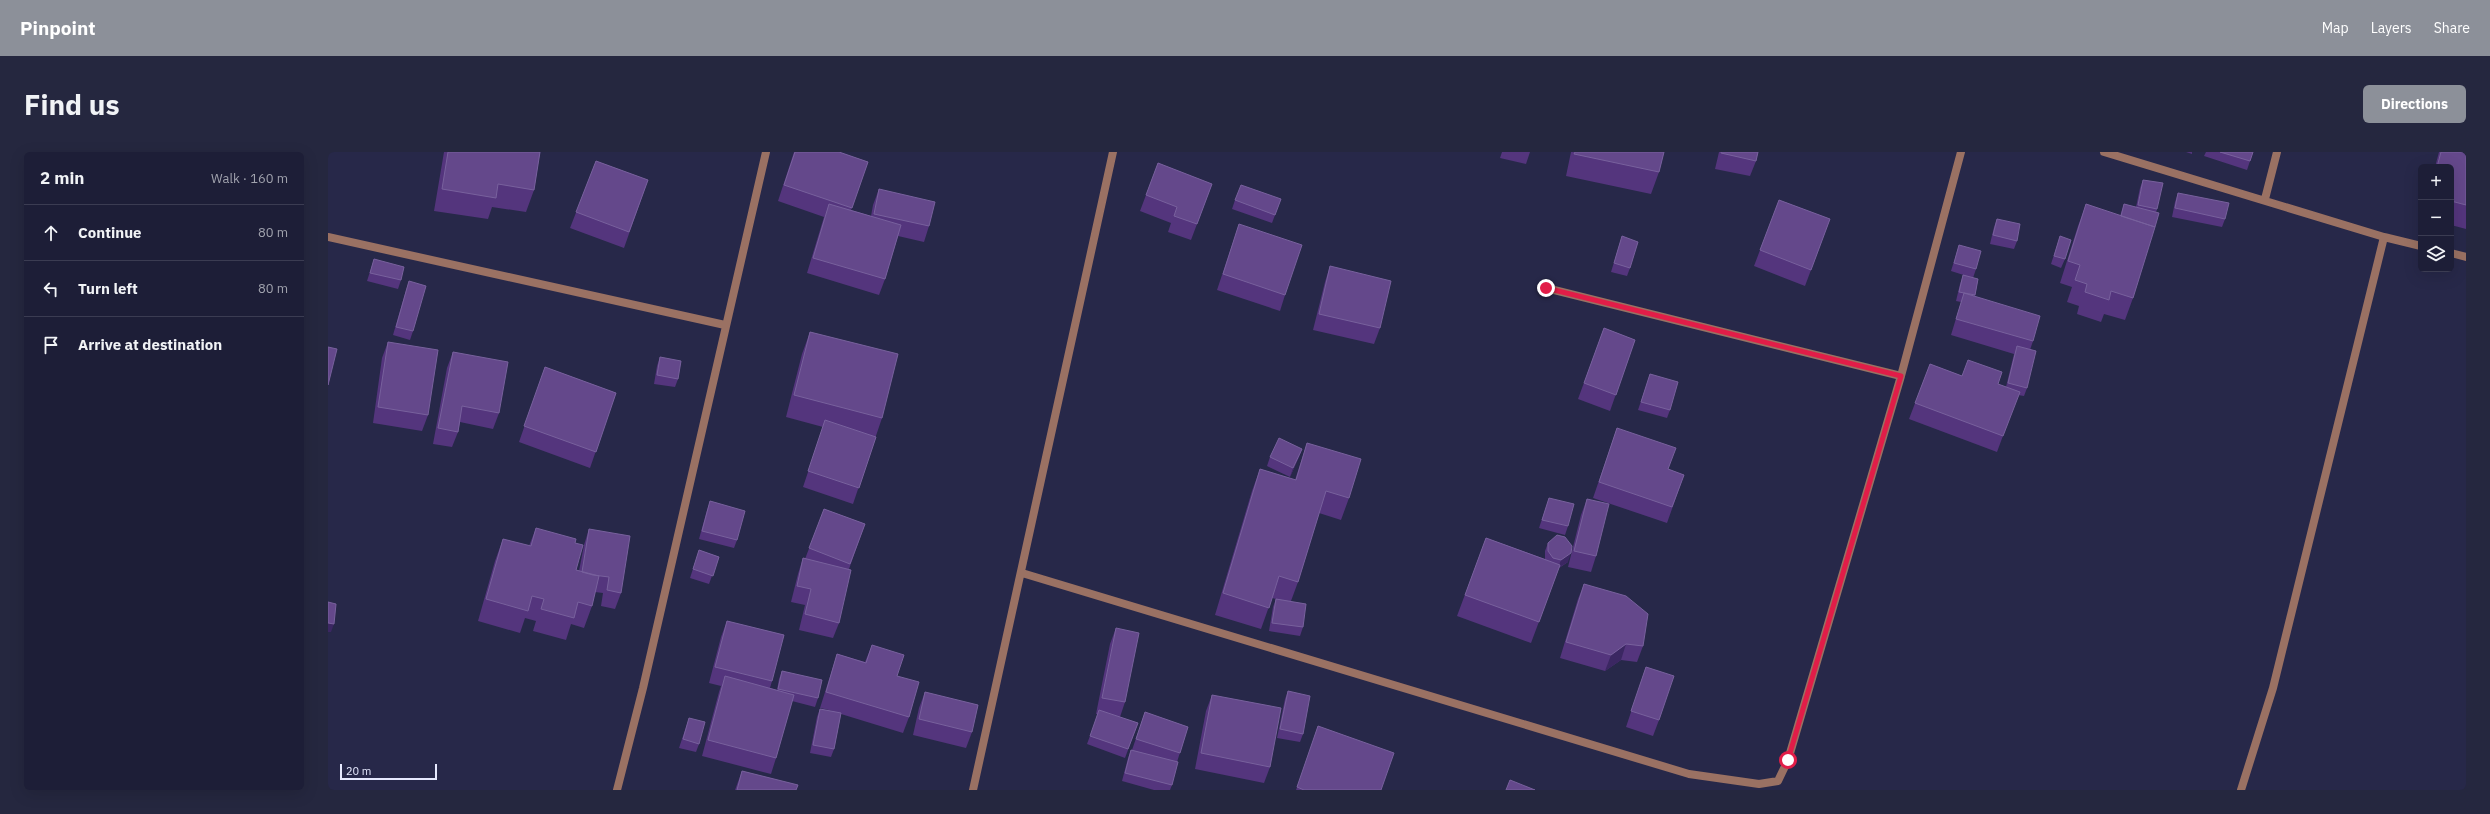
<!DOCTYPE html>
<html lang="en">
<head>
<meta charset="utf-8">
<style>
  :root { --surface:#1d1e37; --page:#25273f; --text:#f1f3f6; --muted:#a0a2ad; --line:#3b3c52; --accent:#8c9099 }
  body { margin:0; font-family:"IBM Plex Sans",sans-serif; background:var(--page); color:var(--text) }
  .controls { position:absolute; right:12px; top:12px; display:grid; overflow:hidden; border-radius:6px; box-shadow:0 4px 16px #0002 }
  .controls button { width:36px; height:36px; display:grid; place-items:center; padding:0; border:0; border-bottom:1px solid var(--line); background:var(--surface); color:var(--text); font:20px sans-serif }
  .scale { position:absolute; left:12px; bottom:10px; width:97px; box-sizing:border-box; padding-left:4px; border:2px solid #e6e9fe; border-top:0; font-size:11px; line-height:14px; white-space:nowrap; color:#e6e9fe; -webkit-text-stroke:3px #272849; paint-order:stroke }
  .stop { position:absolute; width:12px; height:12px; margin:-9px; border:3px solid #e11d48; border-radius:50%; background:#fff }
  .stop.end { background:#e11d48; border-color:#fff; box-shadow:0 1px 4px #0008 }
  .list { margin:0; padding:0; list-style:none }
  h2 { display:flex; justify-content:space-between; align-items:center; height:52px; margin:0; padding:0 16px; font-size:17px }
  h2 small { font-size:13px; font-weight:400; color:var(--muted) }
  .list li { display:grid; grid-template-columns:26px 1fr auto; gap:12px; align-items:center; box-sizing:border-box; height:56px; padding:0 16px; border-top:1px solid var(--line) }
  .list b { display:block; font-size:15px; white-space:nowrap }
  .list em { font-size:13px; font-style:normal; color:var(--muted) }
  .icon { flex:none; width:22px; height:22px; fill:none; stroke:currentColor; stroke-width:2; stroke-linecap:round; stroke-linejoin:round }
  .map { position:relative; flex:none; width:2138px; height:638px; overflow:hidden; border-radius:6px }
  header { display:flex; align-items:center; gap:24px; box-sizing:border-box; height:56px; padding:0 20px; background:var(--accent); color:#fff }
  header strong { font-size:19px }
  nav { display:flex; gap:22px; margin-inline-start:auto; font-size:14px }
  .intro { display:flex; align-items:center; justify-content:space-between; box-sizing:border-box; height:96px; padding:0 24px }
  h1 { margin:0; font-size:28px }
  .button { padding:10px 18px; border-radius:6px; background:var(--accent); color:#fff; font-size:14px; font-weight:700 }
  main { display:flex; gap:24px; padding:0 24px }
  aside { flex:1; background:var(--surface); border-radius:6px; box-shadow:0 4px 16px #0002 }
  .map>svg:first-child { display:block }
  .lines { fill:none; stroke-linecap:round; stroke-linejoin:round }
  .minor { stroke:#9a7163; stroke-width:8 }
  .wall { fill:#54357d }
  .shaded-wall { fill:#3b2762 }
  .building { fill:#64488b; stroke:#78619d }
  .route { stroke:#e11d48; stroke-width:5 }
</style>
</head>
<body>
<header>
<strong>Pinpoint</strong>
<nav><a>Map</a><a>Layers</a><a>Share</a></nav>
</header>
<div class="intro"><h1>Find us</h1><a class="button">Directions</a></div>
<main>
<aside>
<h2>2 min<small>Walk · 160 m</small></h2>
<ul class="list">
<li><svg class="icon" aria-label="ahead" viewBox="0 0 24 24"><path d="M12 20V5M6 11l6-6 6 6"/></svg><div><b>Continue</b></div><em>80 m</em></li>
<li><svg class="icon" aria-label="left" viewBox="0 0 24 24"><path d="M17 20v-9H6M10 6l-5 5 5 5"/></svg><div><b>Turn left</b></div><em>80 m</em></li>
<li><svg class="icon" aria-label="arrive" viewBox="0 0 24 24"><path d="M6 21V4h12l-3 4 3 4H6"/></svg><div><b>Arrive at destination</b></div></li>
</ul>
</aside>
<div class="map">
<svg width="2138" height="638" viewBox="0 0 2138 638">
  <rect width="100%" height="100%" fill="#272849"/>
  <g class="lines">
    <path class="minor" d="M1776,0L2056,85L2093,94
      M1937,47L1949,0
      M0,85L397,173
      M2123,101L2138,105
      M1218,136L1573,224
      M694,421L1361,622L1431,632L1450,629L1460,608L1573,224L1633,0
      M289,638L315,536L438,0
      M645,638L785,0
      M1913,638L1945,536L2056,85"/>
  </g>
  <path class="wall" d="M116,0H212L206,38L198,60L164,55L160,67L106,59Z
    M466,0H511L540,10L523,58L543,64L545,53L551,37L601,74L596,90L570,84L557,127L551,143L479,121L496,65L450,49Z
    M1174,0H1202L1198,12L1172,6Z
    M1243,0H1336L1331,20L1323,42L1238,24Z
    M1391,0H1430L1428,9L1422,24L1387,17Z
    M1858,0H1864V2Z
    M1878,0H1925L1919,18L1876,4Z
    M2111,0H2138V77L2123,73V15H2107Z
    M268,9L320,28L296,96L242,76Z
    M830,11L884,32L863,88L840,80L843,71L812,59Z
    M1815,28L1829,57L1805,146L1797,168L1776,162L1773,170L1749,162L1751,154L1739,150L1744,135L1732,131L1750,74L1758,52L1792,64L1796,52L1808,55L1812,36Z
    M1850,41L1897,67L1894,75L1844,65L1847,50Z
    M953,47L944,71L904,57L907,48Z
    M1451,48L1502,67L1477,134L1426,114Z
    M1669,67L1689,89L1686,97L1662,92L1666,75Z
    M911,72L957,143L952,159L889,138Z
    M1294,84L1302,116L1299,124L1283,120Z
    M1732,84L1737,107L1733,116L1723,112Z
    M1631,93L1648,117L1645,126L1623,119Z
    M46,107L73,128L70,137L39,129Z
    M1002,114L1052,176L1046,192L985,178L997,130Z
    M1635,123L1650,127L1647,145L1705,189L1702,198L1699,236L1696,244L1690,243L1669,300L1581,267L1602,212L1634,224L1670,232L1678,235L1686,202L1623,183L1633,150L1628,149L1632,132Z
    M81,129L85,179L82,188L65,183L78,138Z
    M1276,176L1307,188L1282,259L1250,247Z
    M482,180L554,266L525,352L475,335L495,275L458,265L474,202Z
    M60,190L100,263L94,279L45,271L54,206Z
    M125,200L171,261L165,277L132,270L130,280L124,295L105,292L119,216Z
    M332,205L350,227L347,235L326,232L329,214Z
    M217,215L288,241L262,316L191,290Z
    M1322,222L1342,258L1339,266L1310,258Z
    M1289,276L1340,317L1356,323L1339,371L1265,346Z
    M979,291L1021,346L1013,368L991,361L970,430L963,449L975,475L972,484L941,479L945,455L948,447L944,446L933,477L887,463L924,339L932,317L967,328Z
    M974,297L971,305L962,325L939,314L942,305Z
    M1221,346L1240,374L1237,383L1211,376Z
    M1259,347L1268,404L1263,420L1240,415L1253,363Z
    M382,349L409,388L406,396L371,387L379,358Z
    M496,357L537,372L521,417L511,471L505,486L471,478L477,453L463,450L470,422L475,406L477,407Z
    M208,376L247,391L248,418L251,419L256,393L261,377L293,441L287,457L273,454L275,441L267,440L264,454L256,476L243,472L238,488L205,479L208,469L197,466L192,481L150,469L167,409L175,387L201,394Z
    M1158,386L1217,407V399L1220,391L1240,410L1231,416L1203,491L1129,464Z
    M371,398L391,405L381,432L362,426Z
    M1256,432L1315,494L1309,510L1293,508L1277,519L1232,506L1250,447Z
    M399,469L444,529L442,536L449,538L451,527L454,519L490,546L487,555L464,549L448,606L443,622L374,604L391,540L393,534L381,531L393,485Z
    M788,476L797,550L792,565L810,571L797,606L759,592L770,562H768L782,492Z
    M544,493L569,524L581,565L575,581L513,562L506,597L503,605L482,601L489,565L492,557L505,559L492,556L504,518L509,502L537,510Z
    M1318,515L1331,568L1325,584L1298,575Z
    M960,539L975,582L972,590L949,586L957,547Z
    M597,540L644,580L638,596L585,583L591,556Z
    M884,543L942,615L936,631L867,617L878,559Z
    M817,560L860,575L849,610L844,633L842,638H826L794,629L800,606L803,598H804Z
    M361,566L371,592L368,600L351,596Z
    M990,574L1053,638H968Z
    M414,619L468,638H407Z"/>
  <path class="shaded-wall" d="M974,297L971,305L962,325L965,316Z
    M1243,401L1240,410L1230,416L1233,408Z
    M0,471L6,472L3,480H0Z
    M1298,492L1293,508L1277,519L1283,503Z"/>
  <path class="building" d="M120,0H212L206,38L170,32L168,46L114,37Z
    M467,0H511L540,10L524,56L456,33Z
    M1247,0H1336L1331,20L1246,2Z
    M1393,0H1430L1428,9L1393,1Z
    M1892,0H1925L1922,9Z
    M2113,0H2138V53L2123,49V15H2109Z
    M268,9L320,28L301,80L248,60Z
    M830,11L884,32L869,72L846,64L849,55L818,43Z
    M1815,28L1835,31L1829,57L1810,53Z
    M913,33L953,47L947,63L907,48Z
    M551,37L607,50L601,74L546,62Z
    M1850,41L1901,51L1897,67L1847,56Z
    M1451,48L1502,67L1483,118L1432,98Z
    M501,52L573,73L557,127L485,106Z
    M1758,52L1827,75L1805,146L1783,139L1781,148L1757,140L1759,132L1747,128L1752,113L1740,109Z
    M1796,52L1831,61L1827,75L1793,64Z
    M1669,67L1692,72L1689,89L1665,83Z
    M911,72L974,93L957,143L895,122Z
    M1294,84L1310,90L1302,116L1286,111Z
    M1732,84L1743,88L1737,107L1726,104Z
    M1631,93L1653,99L1648,117L1626,111Z
    M46,107L76,115L73,128L42,121Z
    M1002,114L1063,129L1052,176L991,162Z
    M1635,123L1650,127L1647,143L1631,140Z
    M81,129L98,134L85,179L68,175Z
    M1636,141L1712,164L1705,189L1628,167Z
    M1276,176L1307,188L1288,243L1256,231Z
    M482,180L570,202L554,266L466,243Z
    M60,190L110,198L100,263L50,255Z
    M1689,194L1708,199L1699,236L1680,231Z
    M0,195L9,197L0,233Z
    M125,200L180,210L171,261L134,254L130,280L110,276Z
    M332,205L353,209L350,227L329,223Z
    M1640,208L1674,220L1670,232L1692,240L1675,284L1587,251L1602,212L1634,224Z
    M217,215L288,241L268,300L196,274Z
    M1322,222L1350,230L1342,258L1313,250Z
    M497,268L548,285L531,336L480,319Z
    M1289,276L1348,296L1340,317L1356,323L1344,355L1271,330Z
    M951,286L974,297L965,316L942,305Z
    M979,291L1033,307L1021,346L998,339L970,430L951,424L941,456L895,441L932,317L968,328Z
    M1221,346L1246,352L1240,374L1214,368Z
    M1259,347L1281,352L1268,404L1246,399Z
    M382,349L417,359L409,388L374,379Z
    M496,357L537,372L522,412L481,396Z
    M208,376L248,387L247,391L255,393L248,418L271,424L264,454L250,450L246,466L213,457L216,447L204,444L200,459L158,447L175,387L203,394Z
    M261,377L302,384L293,441L279,438L281,425L265,423L254,420Z
    M1229,383L1237,385L1244,394L1243,401L1233,408L1225,406L1220,399V391Z
    M1158,386L1232,413L1211,470L1137,443Z
    M371,398L391,405L385,424L365,417Z
    M475,406L523,418L511,471L477,462L483,437L469,434Z
    M1256,432L1298,444L1320,462L1315,494L1298,492L1283,503L1238,490Z
    M948,447L978,452L975,475L944,471Z
    M0,450L8,452L6,472L0,471Z
    M399,469L456,483L444,529L387,515Z
    M788,476L811,481L797,550L774,546Z
    M544,493L576,503L569,524L591,530L581,565L498,540L509,502L538,511Z
    M1318,515L1346,524L1331,568L1303,559Z
    M454,519L494,528L490,546L450,537Z
    M397,524L466,543L448,606L380,588Z
    M960,539L982,544L975,582L952,577Z
    M597,540L650,553L644,580L591,567Z
    M884,543L953,556L942,615L873,601Z
    M492,557L513,561L506,597L485,593Z
    M771,558L810,571L800,597L762,584Z
    M817,560L860,575L852,601L808,587Z
    M361,566L377,570L371,592L355,587Z
    M990,574L1066,601L1053,638H976L969,635Z
    M803,598L850,610L844,633L797,621Z
    M414,619L470,633L468,638H409Z
    M1182,628L1207,638H1178Z"/>
  <g class="lines">
    <path class="route" d="M1218,136L1573,224L1460,608"/>
  </g>
</svg>
<div class="controls">
<button>+</button>
<button>−</button>
<button><svg class="icon" aria-label="layers" viewBox="0 0 24 24"><path d="M12 4l9 5-9 5-9-5zM3 14l9 5 9-5"/></svg></button>
</div>
<div class="scale">20 m</div>
<div class="stop" style="left:1460px;top:608px"></div>
<div class="stop end" style="left:1218px;top:136px"></div>
</div>
</main>
</body>
</html>
